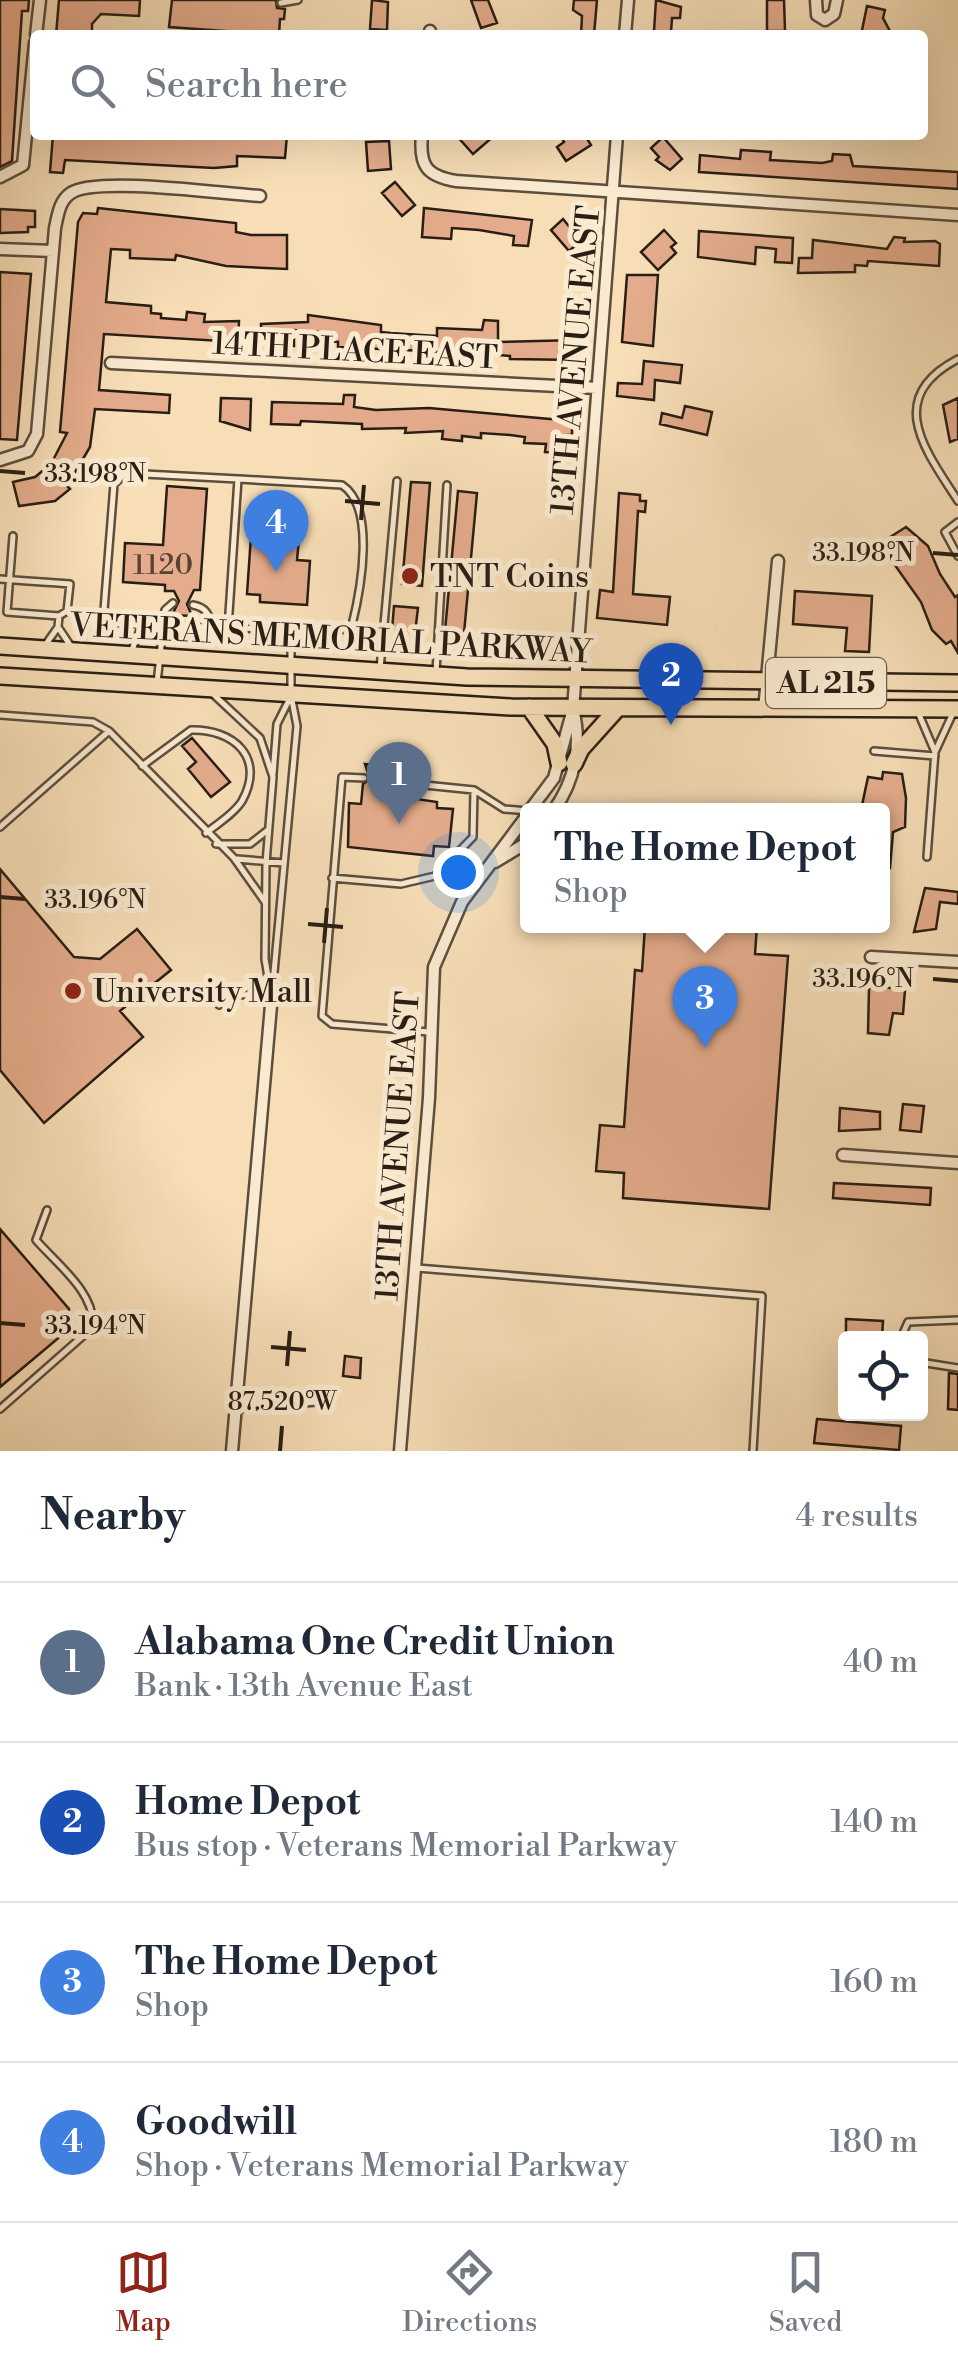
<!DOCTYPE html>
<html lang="en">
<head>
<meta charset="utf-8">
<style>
  :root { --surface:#fff; --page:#f2f2f3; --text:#1f2937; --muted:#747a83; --line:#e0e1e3; --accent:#8f2418 }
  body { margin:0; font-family:"Libre Bodoni",serif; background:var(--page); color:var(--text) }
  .controls { position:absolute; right:30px; bottom:30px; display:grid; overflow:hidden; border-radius:10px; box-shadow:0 10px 40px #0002 }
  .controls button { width:90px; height:90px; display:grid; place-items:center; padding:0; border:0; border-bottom:2px solid var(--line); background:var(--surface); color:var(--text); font:50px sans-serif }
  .you { position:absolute; left:458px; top:872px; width:35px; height:35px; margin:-25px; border:8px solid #fff; border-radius:50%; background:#1a73e8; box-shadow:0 0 0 15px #1a73e833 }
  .badge { display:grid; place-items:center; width:65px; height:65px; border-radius:50%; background:var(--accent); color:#fff; font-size:32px; font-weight:700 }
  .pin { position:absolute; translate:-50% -82px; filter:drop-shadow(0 2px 5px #0008) }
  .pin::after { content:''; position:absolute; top:52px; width:35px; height:30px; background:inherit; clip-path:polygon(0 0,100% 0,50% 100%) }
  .popup { position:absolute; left:520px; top:803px; width:370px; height:130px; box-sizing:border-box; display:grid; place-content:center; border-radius:10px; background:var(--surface); filter:drop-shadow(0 2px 8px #0005); font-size:32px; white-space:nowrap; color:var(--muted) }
  .popup b { font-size:38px; color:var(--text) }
  .popup::after { content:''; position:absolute; left:50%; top:100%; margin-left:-20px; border:20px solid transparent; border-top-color:var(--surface) }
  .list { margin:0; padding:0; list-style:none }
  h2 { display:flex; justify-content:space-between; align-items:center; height:130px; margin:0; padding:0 40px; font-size:42px }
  h2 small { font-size:32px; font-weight:400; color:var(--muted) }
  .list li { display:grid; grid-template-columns:65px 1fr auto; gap:30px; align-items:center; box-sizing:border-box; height:160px; padding:0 40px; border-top:2px solid var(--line) }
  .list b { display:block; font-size:38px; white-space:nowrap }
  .list p { margin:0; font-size:32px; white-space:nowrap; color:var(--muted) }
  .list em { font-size:32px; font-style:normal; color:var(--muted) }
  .icon { flex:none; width:55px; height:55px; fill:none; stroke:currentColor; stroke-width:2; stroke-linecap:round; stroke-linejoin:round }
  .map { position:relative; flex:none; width:958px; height:1451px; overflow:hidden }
  .search { position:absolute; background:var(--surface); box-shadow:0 10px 40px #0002; left:30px; right:30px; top:30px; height:110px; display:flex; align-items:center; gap:25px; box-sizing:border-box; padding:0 35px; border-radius:10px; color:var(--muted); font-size:38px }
  .sheet { height:770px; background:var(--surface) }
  nav { display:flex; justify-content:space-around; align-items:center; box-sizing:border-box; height:140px; border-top:2px solid var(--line); background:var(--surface); font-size:28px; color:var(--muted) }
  nav a { display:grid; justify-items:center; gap:5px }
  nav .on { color:var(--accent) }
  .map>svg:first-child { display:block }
  .building { fill:#e4ac8c; stroke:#291e14; stroke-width:2.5 }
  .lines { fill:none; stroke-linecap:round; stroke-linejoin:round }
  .service-casing { stroke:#5c4e3d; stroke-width:10 }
  .minor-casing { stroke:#5c4e3d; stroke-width:15 }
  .primary-casing { stroke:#291e14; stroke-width:20 }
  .service { stroke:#faead0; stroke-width:5 }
  .minor { stroke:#faead0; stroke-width:10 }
  .primary { stroke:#f7deb7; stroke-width:15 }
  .ticks { fill:none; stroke:#291e14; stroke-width:4 }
  .poi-dot { fill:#8f2418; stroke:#faead0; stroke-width:4 }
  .labels { text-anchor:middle; stroke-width:10; stroke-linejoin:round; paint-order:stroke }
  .number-label { font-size:28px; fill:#584232 }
  .shield { fill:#faead0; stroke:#685b4c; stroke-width:2.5 }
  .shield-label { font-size:30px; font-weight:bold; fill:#291e14 }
  .street-label { font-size:32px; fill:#291e14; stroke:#faead0 }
  .poi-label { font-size:32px; fill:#291e14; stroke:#faead0; text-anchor:start }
  .ticks-label { font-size:25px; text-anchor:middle; fill:#291e14; stroke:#faead0; stroke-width:10; stroke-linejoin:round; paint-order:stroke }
</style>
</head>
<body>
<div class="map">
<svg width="958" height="1451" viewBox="0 0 958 1451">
  <rect width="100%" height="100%" fill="#f7deb7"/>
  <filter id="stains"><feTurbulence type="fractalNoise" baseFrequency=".002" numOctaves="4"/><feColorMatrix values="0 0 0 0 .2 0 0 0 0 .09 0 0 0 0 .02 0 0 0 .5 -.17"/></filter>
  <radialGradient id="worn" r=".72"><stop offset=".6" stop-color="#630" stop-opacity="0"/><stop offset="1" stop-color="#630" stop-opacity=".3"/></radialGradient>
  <path class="building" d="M0,0H29L28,11H22L12,161L0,167Z
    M59,0H140L139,16L101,14L92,24V35H56Z
    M172,0H276L277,8L285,9L284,19H280L279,35L169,27Z
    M372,0L388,2L387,30L370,29Z
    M471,0H488L497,23L481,28Z
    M574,0H597L594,35H581L582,16L573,10Z
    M656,0L681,7L680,18H672L671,32L654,31Z
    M767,0H784L785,31H767Z
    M867,6L885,10L883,18L892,35H861Z
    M53,135H287L285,158L237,156V166L214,168L65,160L63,173L50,172Z
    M456,135H495L473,154Z
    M560,135H585L591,145L566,161L557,147L564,142Z
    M663,137L682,159L670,170L656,160L659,157L651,148Z
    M389,141L391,169L368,171L366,142Z
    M741,150L771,152L770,160L822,163L832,161L833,154L850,155L853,166L958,172V189L699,172L700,155L740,159Z
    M395,182L415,205L402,216L382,193Z
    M98,208L236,223V232L251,235H287V269L226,266L176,255L175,260L130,258V250L111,249L106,302L151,306V313L161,314V318L186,320L187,312L205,314L204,322L239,321L238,342L104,334L99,390L170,395L169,413L95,409L90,447L67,486L70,489L55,501L19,506L13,482L35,477L51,464L67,433L60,432L78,222L83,213L97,214Z
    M424,208L532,220L528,246L513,245L514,236L479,230L452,228L451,239L422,237Z
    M0,209L35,211V227H28V232L0,233Z
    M563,219L581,241L569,251L551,230Z
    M664,230L676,243L671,247L676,253L658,270L641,252Z
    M699,231L793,238L792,263L775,262L776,249L756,247L755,264L698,257Z
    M894,237L905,238L904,242L935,241L940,244L939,266L868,261L867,266L855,265V272L798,273L799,258H812L813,240L887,249Z
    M0,272L31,274L17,440L0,439Z
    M627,275H658L653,346L622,342Z
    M308,315L381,325V332L391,333L437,336V328L482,330L484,320L498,321V342L577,340L576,360L510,359V356L466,352L465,358L446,357L447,352L338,347V342L318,340L319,332L294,330V346L261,340V324L308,322Z
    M644,361L682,365L680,383L655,380L654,400L617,396L618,383L642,384Z
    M344,395H355L354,407L376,410L429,408L572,421V435H563V453L545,452L546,444L524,443L525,437L510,435L481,433V438L462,436V441L442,439L443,431L405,433L406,428L362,429V424L301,421L300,425L271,424L272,402L343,404Z
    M221,398L251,399L250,430L220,421Z
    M958,398V439L950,442L943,405Z
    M685,406L712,412L707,435L660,424L662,413L682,418Z
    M411,482L430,483L422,586L402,584Z
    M167,486L207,489L200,590H194L187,604L192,616L172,615L179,601L174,591H165V585L123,582L125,543L163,545Z
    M458,491L477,493L464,633L445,631Z
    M619,493L640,495V501H646L645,512L638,511L633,594L670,597L667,625L597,618L600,590L613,592Z
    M906,527L928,546L940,574L955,597L958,595V653L951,641L946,644L932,630L921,602L892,561L887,539Z
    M251,536L299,539L297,560L310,561L307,605L260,602V595L247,594Z
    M795,591L872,596L869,652L845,651L847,628L793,624Z
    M394,606L418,608L415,633L392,630Z
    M192,738L230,782L211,797L188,769L196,762L182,746Z
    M365,764L406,768L399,783L403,797L437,802V808L453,809L449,847L434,846L433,856L348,847L349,803L361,804L363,784L370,779Z
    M883,772L902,774L906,798L905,827L893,832L890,868H882V810H861L868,777L882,779Z
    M0,869L74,957L100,959L137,929L171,970L120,1011L143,1037L44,1123L0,1070Z
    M925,888L958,892V904L940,902L936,929L914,932Z
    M645,926H757L755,954L788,956L769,1209L623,1198L624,1173L596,1171L600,1125L624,1127L635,970L642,971Z
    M876,986L905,990L903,1014L893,1013L889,1035L868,1033L869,988Z
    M903,1104L924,1106L921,1132L900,1130Z
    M840,1108L880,1112V1129L839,1131Z
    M834,1183L931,1188L930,1205L833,1198Z
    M0,1229L69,1309L68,1330L0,1387Z
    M846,1319L883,1321L882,1338L846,1336Z
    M345,1356L361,1358L360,1378L343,1376Z
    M949,1373L958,1374V1410L948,1409Z
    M817,1419L901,1426L899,1450L814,1443Z"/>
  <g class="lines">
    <g class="service-casing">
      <path id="service" d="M281,3L298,0
        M958,359C883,398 926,451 958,501
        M126,473L238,479L228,628L120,623L104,610L114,484Z
        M958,522L945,532L958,556
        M0,579C23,581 47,582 70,584L67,611L59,616L7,612L13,536
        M193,605C205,607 211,615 211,627
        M58,627L72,648
        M228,628L341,630L352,625C361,589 376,507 342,485L239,479
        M46,644L58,627L59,616
        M131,652L143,623
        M380,669L397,481
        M436,672L447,485
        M157,683L165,610L173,603
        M213,694L260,738L273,777L266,863L265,959L270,989
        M918,712L935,752L953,713
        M0,715L93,722L109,731L234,858L265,902
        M874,751L935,756
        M142,766L191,730C233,729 266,757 242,801C234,814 217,824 206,833
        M273,774L277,724L290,698
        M364,778L342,777L322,1016L332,1024L429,1032
        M405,783L474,790L504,809L528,811
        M0,827L109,731
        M216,844H250L268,830
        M927,857L935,752
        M237,859L284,863
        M332,878L401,884L435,876L473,837L474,790
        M272,994L297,726L291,695V631
        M219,1005L232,995L272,994
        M417,1268L762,1296L753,1451
        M901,1338L908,1322L958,1320
        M920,1362L958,1368
        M0,1409L92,1328C98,1295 56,1263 36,1240L47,1210
        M237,1409L316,1402"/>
    </g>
    <g class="minor-casing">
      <path id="minor" d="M816,0L817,15L825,20L834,14L837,0
        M36,35L40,0
        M430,35V31
        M625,35L628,0
        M422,135C419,165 426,176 456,181L958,215
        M0,177L23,165L35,43
        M0,249L53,251
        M111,363L597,388
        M0,460L28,451L37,434L55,228C58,215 59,201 71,193C97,176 223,194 260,196
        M764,710L778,561
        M530,810L554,778L573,709L617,135
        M554,810C575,780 582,745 573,709
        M495,862L528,842
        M871,957L958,962
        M843,1155L958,1163
        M232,1451L272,994
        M400,1451L429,1098L434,967L462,902L528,814"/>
    </g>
    <g class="primary-casing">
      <path id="primary" d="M0,646L467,677L958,683
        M0,676L511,707L958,709
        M529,707L555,744L559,763
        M574,764L581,749L617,709"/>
    </g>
    <use href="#service" class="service"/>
    <use href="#minor" class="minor"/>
    <use href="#primary" class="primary"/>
  </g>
  <path class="ticks" d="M0,471L25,473M345,501L380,504M361,520L364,485M933,553L958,555M0,897L25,899M308,924L343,927M324,943L327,908M933,979L958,981M0,1323L25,1325M271,1347L306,1350M287,1366L290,1331M280,1451L282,1426"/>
  <g class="poi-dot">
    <circle cx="410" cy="576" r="10"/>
    <circle cx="73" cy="991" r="10"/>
  </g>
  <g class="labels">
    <g class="number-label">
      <text x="163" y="574">1120</text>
    </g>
    <rect class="shield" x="766" y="658" width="120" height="50" rx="8"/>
    <g class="shield-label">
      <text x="826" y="693">AL 215</text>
    </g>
    <g class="street-label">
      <text transform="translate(355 350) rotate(3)" y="11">14TH PLACE EAST</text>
      <text transform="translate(575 360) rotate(-85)" y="11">13TH AVENUE EAST</text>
      <text transform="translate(331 638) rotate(3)" y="11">VETERANS MEMORIAL PARKWAY</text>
      <text transform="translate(397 1146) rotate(-86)" y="11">13TH AVENUE EAST</text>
    </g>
    <g class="poi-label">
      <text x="430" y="587">TNT Coins</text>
      <text x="93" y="1002">University Mall</text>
    </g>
  </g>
  <g class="ticks-label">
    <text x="95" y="482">33.198°N</text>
    <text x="863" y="561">33.198°N</text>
    <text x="95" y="908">33.196°N</text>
    <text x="863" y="987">33.196°N</text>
    <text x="95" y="1334">33.194°N</text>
    <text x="282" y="1410">87.520°W</text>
  </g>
  <rect width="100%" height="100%" filter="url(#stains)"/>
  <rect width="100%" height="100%" fill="url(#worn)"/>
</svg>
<div class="controls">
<button><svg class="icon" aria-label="locate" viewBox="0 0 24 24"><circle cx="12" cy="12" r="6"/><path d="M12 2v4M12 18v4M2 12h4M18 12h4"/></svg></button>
</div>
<div class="you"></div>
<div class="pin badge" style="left:399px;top:824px;background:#5c6f8a">1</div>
<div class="pin badge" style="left:671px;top:725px;background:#1a4fb4">2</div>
<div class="pin badge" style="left:705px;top:1048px;background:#3f7fe0">3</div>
<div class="popup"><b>The Home Depot</b>Shop</div>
<div class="pin badge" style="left:276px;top:572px;background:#3f7fe0">4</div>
<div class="search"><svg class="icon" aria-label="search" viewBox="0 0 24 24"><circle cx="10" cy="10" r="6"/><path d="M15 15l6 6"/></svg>Search here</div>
</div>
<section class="sheet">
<h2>Nearby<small>4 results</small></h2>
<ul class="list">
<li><span class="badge" style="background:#5c6f8a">1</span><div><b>Alabama One Credit Union</b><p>Bank · 13th Avenue East</p></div><em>40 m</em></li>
<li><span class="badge" style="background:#1a4fb4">2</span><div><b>Home Depot</b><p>Bus stop · Veterans Memorial Parkway</p></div><em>140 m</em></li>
<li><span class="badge" style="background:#3f7fe0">3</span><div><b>The Home Depot</b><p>Shop</p></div><em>160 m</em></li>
<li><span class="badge" style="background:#3f7fe0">4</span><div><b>Goodwill</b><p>Shop · Veterans Memorial Parkway</p></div><em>180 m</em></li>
</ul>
</section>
<nav>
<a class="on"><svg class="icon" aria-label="map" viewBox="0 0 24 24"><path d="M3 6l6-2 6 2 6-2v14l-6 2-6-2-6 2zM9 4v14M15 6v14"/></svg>Map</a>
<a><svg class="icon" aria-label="directions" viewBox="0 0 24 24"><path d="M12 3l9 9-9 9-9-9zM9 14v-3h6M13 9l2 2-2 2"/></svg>Directions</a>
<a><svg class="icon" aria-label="saved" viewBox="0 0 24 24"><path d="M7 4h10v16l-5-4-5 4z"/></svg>Saved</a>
</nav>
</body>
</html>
